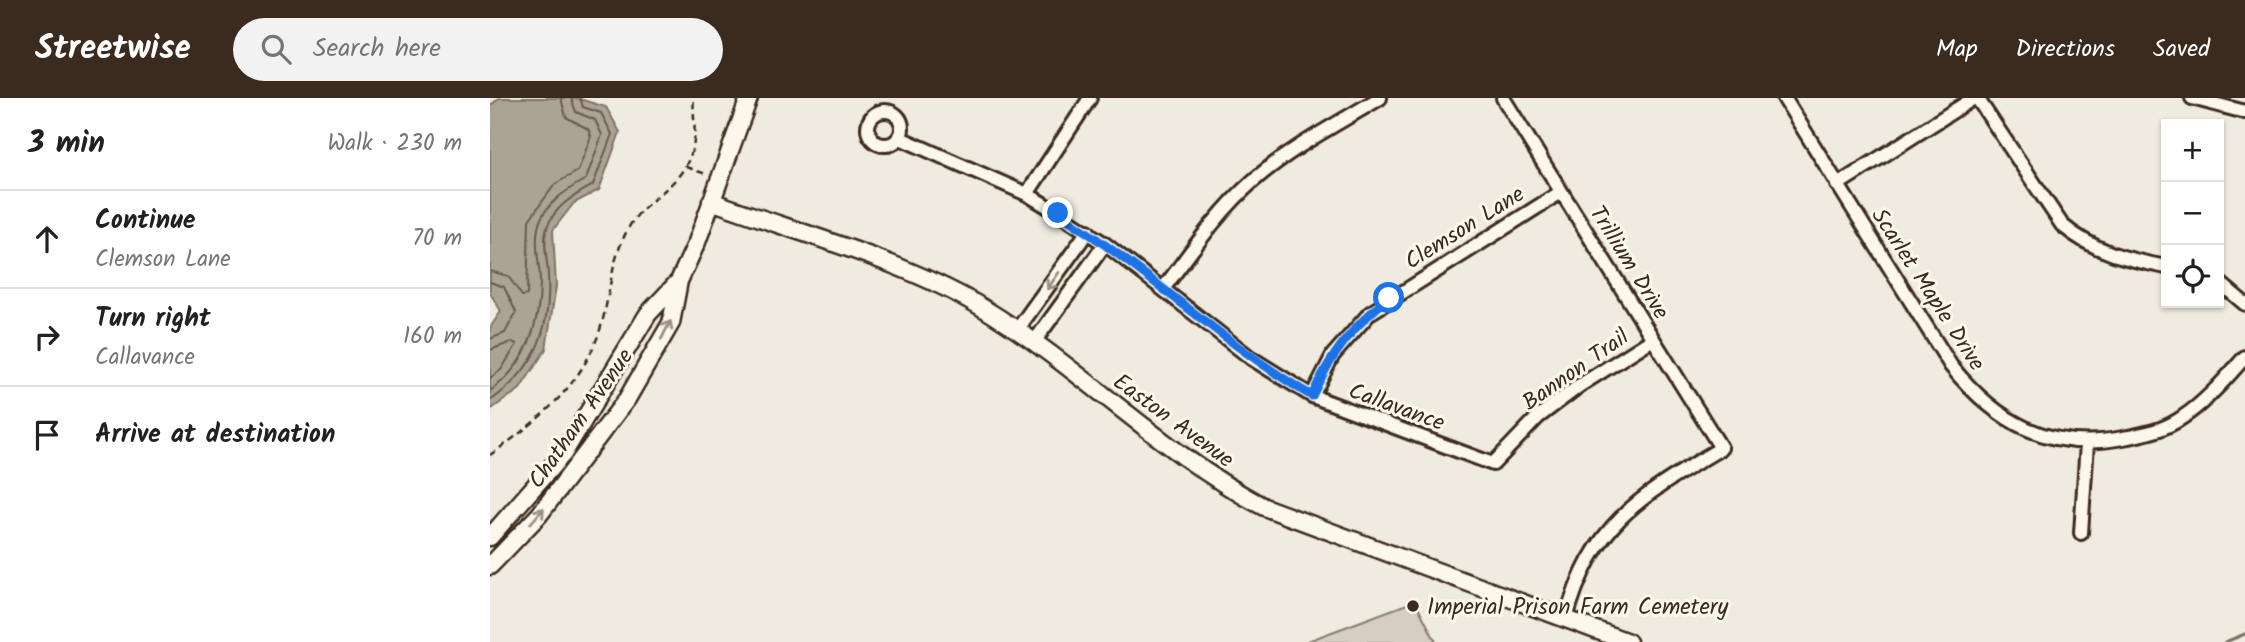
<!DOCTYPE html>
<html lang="en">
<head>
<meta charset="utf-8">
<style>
  :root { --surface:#fff; --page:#f2f2f2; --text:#202124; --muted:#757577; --line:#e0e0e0; --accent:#3b2a1e }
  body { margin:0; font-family:Kalam,sans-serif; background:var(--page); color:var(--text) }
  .controls { position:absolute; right:21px; top:21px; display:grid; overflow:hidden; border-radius:0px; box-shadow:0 2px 5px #0004 }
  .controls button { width:63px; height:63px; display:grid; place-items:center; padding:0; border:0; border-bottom:2px solid var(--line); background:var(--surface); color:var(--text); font:35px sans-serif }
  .stop { position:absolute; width:21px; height:21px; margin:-16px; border:5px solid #1a73e8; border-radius:50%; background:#fff }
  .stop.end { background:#1a73e8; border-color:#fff; box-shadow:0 2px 7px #0008 }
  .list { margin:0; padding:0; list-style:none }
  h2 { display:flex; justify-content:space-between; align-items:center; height:91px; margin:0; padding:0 28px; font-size:30px }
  h2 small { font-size:23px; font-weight:400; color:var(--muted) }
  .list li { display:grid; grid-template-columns:46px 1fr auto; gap:21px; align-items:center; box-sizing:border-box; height:98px; padding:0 28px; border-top:2px solid var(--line) }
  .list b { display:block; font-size:26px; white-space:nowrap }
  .list p { margin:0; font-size:23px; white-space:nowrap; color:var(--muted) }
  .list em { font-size:23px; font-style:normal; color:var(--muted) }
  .icon { flex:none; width:38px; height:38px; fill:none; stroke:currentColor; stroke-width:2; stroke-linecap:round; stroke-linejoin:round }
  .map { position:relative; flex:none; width:1755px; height:544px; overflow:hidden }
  header { display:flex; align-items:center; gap:42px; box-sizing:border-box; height:98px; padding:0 35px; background:var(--accent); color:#fff }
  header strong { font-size:33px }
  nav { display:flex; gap:38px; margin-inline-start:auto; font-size:24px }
  .search { width:490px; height:63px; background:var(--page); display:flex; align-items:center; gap:18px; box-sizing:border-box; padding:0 24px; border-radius:38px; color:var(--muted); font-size:26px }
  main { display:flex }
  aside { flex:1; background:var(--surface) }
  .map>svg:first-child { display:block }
  .green { fill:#d5cec3; stroke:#887c70; stroke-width:2 }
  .water { fill:#aca397; stroke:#7f7367; stroke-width:2 }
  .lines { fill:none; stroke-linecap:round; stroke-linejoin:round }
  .shore { stroke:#685a4e; stroke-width:2 }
  .stream { stroke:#7f7367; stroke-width:3.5 }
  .street-casing { stroke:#3b2a1e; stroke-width:18 }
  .secondary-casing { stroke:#3b2a1e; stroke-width:21 }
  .path { stroke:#3b2a1e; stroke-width:2.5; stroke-dasharray:7 5; stroke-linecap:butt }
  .street { stroke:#fbf7ec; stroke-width:12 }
  .secondary { stroke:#fbf7ec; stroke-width:16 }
  .oneway { stroke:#9b9085 }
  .route { stroke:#1a73e8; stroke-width:9 }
  .poi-dot { fill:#3b2a1e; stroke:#fbf7ec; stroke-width:2.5 }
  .labels { text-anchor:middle; stroke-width:6; stroke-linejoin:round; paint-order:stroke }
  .street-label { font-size:23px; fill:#3b2a1e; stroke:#fbf7ec }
  .poi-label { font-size:23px; fill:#3b2a1e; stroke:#fbf7ec; text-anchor:start }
</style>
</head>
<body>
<header>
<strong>Streetwise</strong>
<div class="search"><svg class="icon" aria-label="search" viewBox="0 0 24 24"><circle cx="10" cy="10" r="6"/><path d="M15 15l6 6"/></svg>Search here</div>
<nav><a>Map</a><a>Directions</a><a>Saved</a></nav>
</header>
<main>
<aside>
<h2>3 min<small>Walk · 230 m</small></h2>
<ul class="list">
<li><svg class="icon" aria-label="ahead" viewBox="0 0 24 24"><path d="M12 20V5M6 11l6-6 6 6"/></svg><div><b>Continue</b><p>Clemson Lane</p></div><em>70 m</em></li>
<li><svg class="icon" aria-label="right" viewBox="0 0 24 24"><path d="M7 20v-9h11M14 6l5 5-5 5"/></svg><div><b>Turn right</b><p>Callavance</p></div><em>160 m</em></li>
<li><svg class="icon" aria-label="arrive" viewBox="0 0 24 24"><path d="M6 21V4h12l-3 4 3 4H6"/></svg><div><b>Arrive at destination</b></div></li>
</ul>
</aside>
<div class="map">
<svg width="1755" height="544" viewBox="0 0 1755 544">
  <rect width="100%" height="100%" fill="#f0ebe0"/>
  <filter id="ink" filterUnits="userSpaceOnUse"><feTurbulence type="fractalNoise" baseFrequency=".0143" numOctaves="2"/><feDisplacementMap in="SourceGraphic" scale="14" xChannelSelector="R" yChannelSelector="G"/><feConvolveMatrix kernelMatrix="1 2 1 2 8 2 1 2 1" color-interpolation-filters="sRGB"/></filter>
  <g filter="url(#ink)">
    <path class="green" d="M925,503L946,544H815Z"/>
    <path class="water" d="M9,0H86L116,9L130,34L109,92L84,105L63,132L66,188L56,251L30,291L0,312V230L11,213L0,195V8Z"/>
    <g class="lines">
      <path class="shore" d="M0,173L18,178L32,198L37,197L39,122L65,86L88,73L101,38L98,31L76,19L71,0
        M0,184L14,189L26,214L15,235L0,241
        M0,252L22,244L27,246L11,272L0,280
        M0,293C36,268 50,227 50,184C50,167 44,147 48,130C52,107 78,91 96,81L112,37L105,22L86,14L81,0
        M0,303C44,273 61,233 58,178C58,165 52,143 57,130C64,108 85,97 103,87L122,36L111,15L93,9L90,0"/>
      <path class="stream" d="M1735,544L1755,536"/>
      <g class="street-casing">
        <path id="street" d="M1013,0L1231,350C1151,398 1102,425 1076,521
          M1294,0L1461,268C1507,325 1559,354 1633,340C1655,336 1675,332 1693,319C1717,303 1736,280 1755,259
          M1487,0L1572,127C1604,154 1636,161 1676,169
          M1702,0L1755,14
          M378 30a17 17 0 1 1 34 0a17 17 0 1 1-34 0Z
          M410,40L537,96L568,115L615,146L761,260L822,298L1003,366L1048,319L1089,288L1163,241
          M1347,87L1484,0
          M537,96L600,0
          M1729,184L1755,206
          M673,191C701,154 728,114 763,83C800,50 847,26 890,0
          M527,232L598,133
          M544,244L615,146
          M822,298L843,257L880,215L1071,94
          M1591,435L1597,345"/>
      </g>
      <g class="secondary-casing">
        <path id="secondary" d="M221,103C306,134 411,162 488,207C589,267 670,354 774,409L1138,544
          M0,439L73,356L158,216L189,183
          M0,468L49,417L137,301L181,225L189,183L207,144L259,0"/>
      </g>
      <path class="path" d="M196,69L216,76
        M0,357C50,322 98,283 113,221C121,189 122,159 139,129C158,96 194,90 203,48C207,32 202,16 204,0"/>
      <use href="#street" class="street"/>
      <use href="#secondary" class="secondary"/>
    </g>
    <defs><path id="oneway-shaft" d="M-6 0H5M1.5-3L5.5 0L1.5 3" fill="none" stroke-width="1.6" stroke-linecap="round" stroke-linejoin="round" transform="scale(1.75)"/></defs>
    <g class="oneway">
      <use href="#oneway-shaft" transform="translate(563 183) rotate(125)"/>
      <use href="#oneway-shaft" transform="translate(176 232) rotate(-63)"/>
      <use href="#oneway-shaft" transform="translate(47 418) rotate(-49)"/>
    </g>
  </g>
  <g class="lines" filter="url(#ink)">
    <path class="route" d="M568,115C657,171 732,245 822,298C840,258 863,227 899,200"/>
  </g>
  <circle class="poi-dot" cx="923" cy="508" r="7"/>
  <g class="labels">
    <g class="street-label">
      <text transform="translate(974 129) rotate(-32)" y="8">Clemson Lane</text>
      <text transform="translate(1140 164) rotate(58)" y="8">Trillium Drive</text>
      <text transform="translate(1439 191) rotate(57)" y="8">Scarlet Maple Drive</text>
      <text transform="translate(1085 271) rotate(-35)" y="8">Bannon Trail</text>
      <text transform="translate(907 308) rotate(20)" y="8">Callavance</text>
      <text transform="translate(90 320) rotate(-55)" y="8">Chatham Avenue</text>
      <text transform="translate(684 322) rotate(36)" y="8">Easton Avenue</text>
    </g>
    <g class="poi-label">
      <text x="937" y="516">Imperial Prison Farm Cemetery</text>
    </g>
  </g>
</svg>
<div class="controls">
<button>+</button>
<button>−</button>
<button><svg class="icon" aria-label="locate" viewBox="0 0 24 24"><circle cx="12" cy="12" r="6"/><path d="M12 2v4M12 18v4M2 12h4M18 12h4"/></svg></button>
</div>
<div class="stop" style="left:899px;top:200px"></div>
<div class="stop end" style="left:568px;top:115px"></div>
</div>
</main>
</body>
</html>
